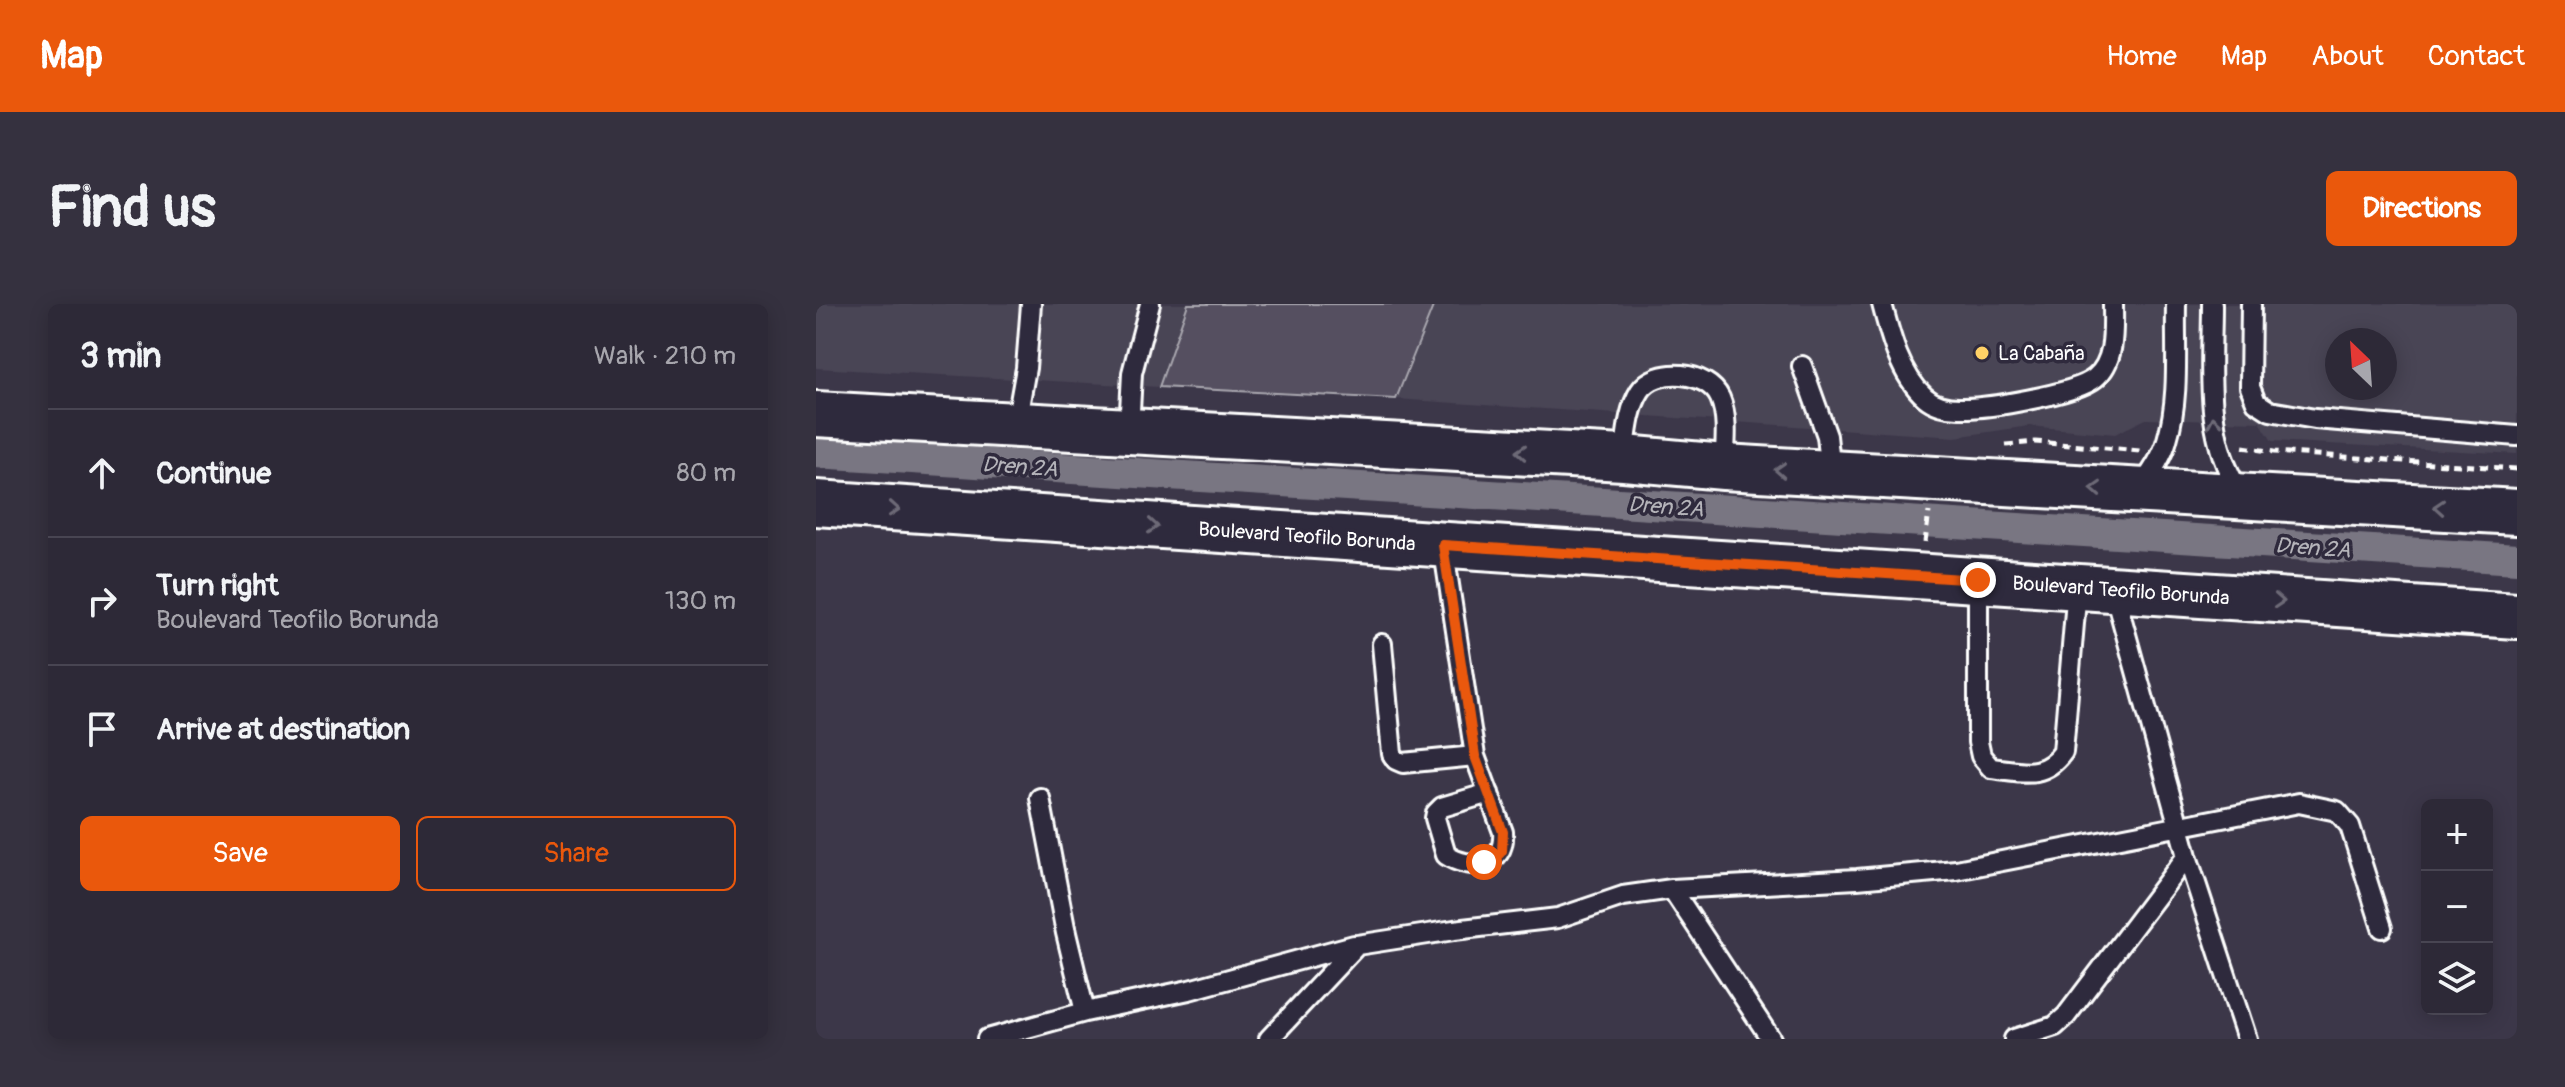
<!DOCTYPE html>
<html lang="en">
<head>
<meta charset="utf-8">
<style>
  :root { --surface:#2d2937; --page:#35313f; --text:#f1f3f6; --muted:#a7a6ad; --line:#484552; --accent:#ea580c }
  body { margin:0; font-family:Pangolin,sans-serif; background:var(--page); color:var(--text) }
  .controls { position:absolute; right:24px; bottom:24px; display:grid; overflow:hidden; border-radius:12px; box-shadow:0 4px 20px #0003 }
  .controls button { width:72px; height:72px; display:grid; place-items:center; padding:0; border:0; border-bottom:2px solid var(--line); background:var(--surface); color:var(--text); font:40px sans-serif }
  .compass { position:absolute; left:1509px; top:24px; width:72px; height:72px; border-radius:50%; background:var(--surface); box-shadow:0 4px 20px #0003; rotate:335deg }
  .stop { position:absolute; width:24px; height:24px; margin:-18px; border:6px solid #ea580c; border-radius:50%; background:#fff }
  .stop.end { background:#ea580c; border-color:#fff; box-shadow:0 2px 8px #0008 }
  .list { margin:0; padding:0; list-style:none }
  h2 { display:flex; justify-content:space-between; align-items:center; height:104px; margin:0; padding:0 32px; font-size:34px }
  h2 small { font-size:26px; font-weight:400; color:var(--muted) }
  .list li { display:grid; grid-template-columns:52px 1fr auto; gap:24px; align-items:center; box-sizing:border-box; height:128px; padding:0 32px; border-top:2px solid var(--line) }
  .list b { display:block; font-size:30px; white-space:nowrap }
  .list p { margin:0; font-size:26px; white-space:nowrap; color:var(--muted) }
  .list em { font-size:26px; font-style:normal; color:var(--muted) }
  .actions { display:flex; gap:16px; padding:24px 32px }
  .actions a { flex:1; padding:18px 0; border:2px solid var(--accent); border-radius:12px; text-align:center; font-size:28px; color:var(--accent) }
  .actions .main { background:var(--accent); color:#fff }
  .icon { flex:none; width:44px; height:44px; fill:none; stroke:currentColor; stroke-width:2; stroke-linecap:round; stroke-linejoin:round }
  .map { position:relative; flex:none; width:1701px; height:735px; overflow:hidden; border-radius:12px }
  header { display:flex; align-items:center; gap:48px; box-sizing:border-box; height:112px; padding:0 40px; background:var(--accent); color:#fff }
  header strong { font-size:38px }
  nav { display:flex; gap:44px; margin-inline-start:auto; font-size:28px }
  .intro { display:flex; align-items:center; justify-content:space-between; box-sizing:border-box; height:192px; padding:0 48px }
  h1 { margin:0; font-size:56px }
  .button { padding:20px 36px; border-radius:12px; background:var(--accent); color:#fff; font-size:28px; font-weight:700 }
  main { display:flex; gap:48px; padding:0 48px }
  aside { flex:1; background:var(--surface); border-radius:12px; box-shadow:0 4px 20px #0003 }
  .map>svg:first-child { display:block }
  .built { fill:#494455; fill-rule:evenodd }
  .green { fill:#555060; stroke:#aaa8b0; stroke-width:2 }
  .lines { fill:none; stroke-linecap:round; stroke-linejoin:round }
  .canal { stroke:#797682; stroke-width:30 }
  .lane-casing { stroke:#fff; stroke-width:24 }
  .secondary-casing { stroke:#fff; stroke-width:50 }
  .path { stroke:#fff; stroke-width:5; stroke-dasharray:8 6; stroke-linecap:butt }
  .lane { stroke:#2f2a3d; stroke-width:18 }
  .secondary { stroke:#2f2a3d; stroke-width:44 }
  .oneway { stroke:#6d6a77 }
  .route { stroke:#ea580c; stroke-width:10 }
  .poi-dot { fill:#ffd166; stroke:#2f2a3d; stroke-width:3 }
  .labels { text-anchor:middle; stroke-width:7; stroke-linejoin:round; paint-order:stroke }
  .poi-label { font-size:20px; fill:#fff; stroke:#2f2a3d; text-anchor:start }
  .street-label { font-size:20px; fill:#fff; stroke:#2f2a3d }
  .water-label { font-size:22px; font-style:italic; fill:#b5b4ba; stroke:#2f2a3d }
</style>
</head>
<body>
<header>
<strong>Map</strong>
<nav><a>Home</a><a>Map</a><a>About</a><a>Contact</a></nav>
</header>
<div class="intro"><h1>Find us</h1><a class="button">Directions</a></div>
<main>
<aside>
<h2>3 min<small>Walk · 210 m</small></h2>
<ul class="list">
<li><svg class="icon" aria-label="ahead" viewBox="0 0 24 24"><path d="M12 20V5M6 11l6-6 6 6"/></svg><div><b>Continue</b></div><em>80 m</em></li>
<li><svg class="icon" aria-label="right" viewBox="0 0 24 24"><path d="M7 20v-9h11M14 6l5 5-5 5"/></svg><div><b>Turn right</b><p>Boulevard Teofilo Borunda</p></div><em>130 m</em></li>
<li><svg class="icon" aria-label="arrive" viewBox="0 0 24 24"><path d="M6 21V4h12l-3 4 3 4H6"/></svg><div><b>Arrive at destination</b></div></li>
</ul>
<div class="actions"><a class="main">Save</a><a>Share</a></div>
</aside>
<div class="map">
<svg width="1701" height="735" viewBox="0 0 1701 735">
  <rect width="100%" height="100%" fill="#3c3749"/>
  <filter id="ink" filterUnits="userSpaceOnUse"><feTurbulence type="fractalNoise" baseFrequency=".0125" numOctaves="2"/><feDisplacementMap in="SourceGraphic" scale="16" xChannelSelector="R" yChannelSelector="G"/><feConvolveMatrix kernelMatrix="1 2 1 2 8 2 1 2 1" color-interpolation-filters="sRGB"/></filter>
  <g filter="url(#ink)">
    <path class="built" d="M0,0H372L343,83L0,64Z
      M618,0H1701V150L1456,137L1444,118L1330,115L1299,130L1213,122L1139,133L580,95ZM1521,36H1569V84H1521Z"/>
    <path class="green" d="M372,0H618L580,95L343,83Z"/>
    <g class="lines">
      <path class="canal" d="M0,149L1701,255"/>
      <g class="lane-casing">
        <path id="lane" d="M1066,0C1074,31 1084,71 1109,93C1118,101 1132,104 1143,104C1170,105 1260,90 1279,74C1300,57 1297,25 1297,0
          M1396,0C1396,64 1387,132 1424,188
          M1435,0L1434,83L1440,98L1454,107L1499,115L1701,132
          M986,62L1011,132L1015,169
          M200,120L210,64L215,0
          M313,126L316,69L334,0
          M808,154C811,132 812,106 824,87C840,62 892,67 904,94C913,115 909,142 908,163
          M1324,185C1334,170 1346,154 1351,136C1364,93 1359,44 1360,0
          M627,241L659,452L687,528C690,563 654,567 630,551L619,514L620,509L626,503L673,489
          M1162,276V438L1165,452L1175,464C1205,467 1227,476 1247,448L1261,284
          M1298,287L1371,552L1431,735
          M566,340L576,450L580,456L587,459L659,452
          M856,585L955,735
          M269,708L373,686L538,641
          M171,735L269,708L250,629L224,494
          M453,735L541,641L638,626L742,614L807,592L856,585L1041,575L1140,566L1483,499L1521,507L1534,522L1566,624
          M1198,735L1239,722L1250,712L1371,552"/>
      </g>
      <g class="secondary-casing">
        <path id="secondary" d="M0,110L808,154L908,163L1701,208
          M0,199L1701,312"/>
      </g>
      <path class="path" d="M1190,141L1219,138L1324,147
        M1427,143L1458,148L1701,165
        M1109,238L1113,208"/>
      <use href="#lane" class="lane"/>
      <use href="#secondary" class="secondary"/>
    </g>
    <defs><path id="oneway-chevron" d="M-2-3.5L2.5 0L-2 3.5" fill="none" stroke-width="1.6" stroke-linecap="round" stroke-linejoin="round" transform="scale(2)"/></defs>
    <g class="oneway">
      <use href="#oneway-chevron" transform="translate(1398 118) rotate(-100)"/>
      <use href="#oneway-chevron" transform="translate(705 148) rotate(-177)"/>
      <use href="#oneway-chevron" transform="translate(964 166) rotate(-177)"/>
      <use href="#oneway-chevron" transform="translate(1280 185) rotate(-177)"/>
      <use href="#oneway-chevron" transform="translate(1623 203) rotate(-176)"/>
      <use href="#oneway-chevron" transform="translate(78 205) rotate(4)"/>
      <use href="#oneway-chevron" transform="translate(337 222) rotate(4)"/>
      <use href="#oneway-chevron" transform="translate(1463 297) rotate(4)"/>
    </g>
  </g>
  <g class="lines" filter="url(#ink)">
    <path class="route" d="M668,558L679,555L686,547L687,528L659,452L627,241L1162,276"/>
  </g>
  <circle class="poi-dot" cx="1166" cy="49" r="8"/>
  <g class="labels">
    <g class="poi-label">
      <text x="1182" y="56">La Cabaña</text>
    </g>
    <g class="street-label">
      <text transform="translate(491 232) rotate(4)" y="7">Boulevard Teofilo Borunda</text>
      <text transform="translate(1305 286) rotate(4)" y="7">Boulevard Teofilo Borunda</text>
    </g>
    <g class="water-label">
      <text transform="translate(204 162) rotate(4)" y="8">Dren 2A</text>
      <text transform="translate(850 202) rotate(4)" y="8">Dren 2A</text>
      <text transform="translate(1497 243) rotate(4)" y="8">Dren 2A</text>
    </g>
  </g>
</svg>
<div class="controls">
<button>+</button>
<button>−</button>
<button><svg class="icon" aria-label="layers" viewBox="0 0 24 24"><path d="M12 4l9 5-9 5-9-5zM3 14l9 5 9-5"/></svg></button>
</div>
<svg class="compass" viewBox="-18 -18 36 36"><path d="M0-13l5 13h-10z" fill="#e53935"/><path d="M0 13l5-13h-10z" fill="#a7a6ad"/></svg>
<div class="stop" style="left:668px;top:558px"></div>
<div class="stop end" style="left:1162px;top:276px"></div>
</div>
</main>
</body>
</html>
